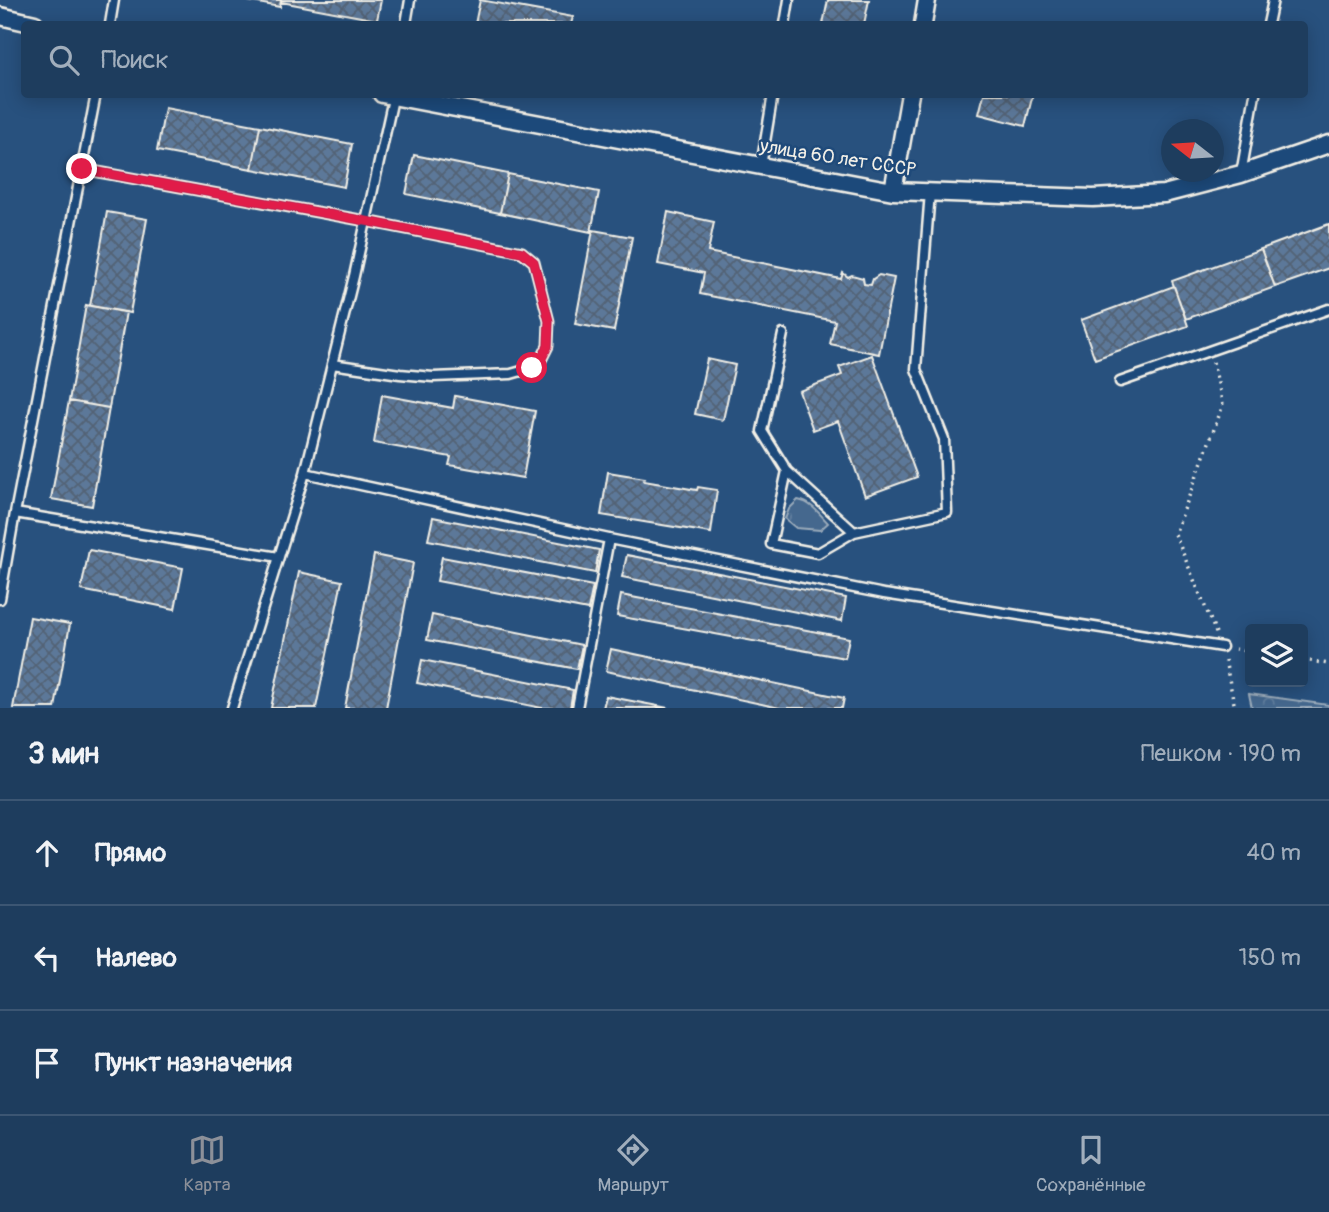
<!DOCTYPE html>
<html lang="ru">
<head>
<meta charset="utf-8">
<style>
  :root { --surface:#1e3d5e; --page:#2b4867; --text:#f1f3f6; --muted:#a1aebc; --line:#3c5673; --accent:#8c9099 }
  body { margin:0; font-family:Pangolin,sans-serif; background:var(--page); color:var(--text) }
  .controls { position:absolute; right:21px; bottom:21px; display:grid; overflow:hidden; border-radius:7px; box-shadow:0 4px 18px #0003 }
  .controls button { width:63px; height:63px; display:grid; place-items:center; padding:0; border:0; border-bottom:2px solid var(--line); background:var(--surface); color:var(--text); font:35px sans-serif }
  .compass { position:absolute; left:1161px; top:119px; width:63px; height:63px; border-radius:50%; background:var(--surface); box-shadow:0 4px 18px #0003; rotate:287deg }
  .stop { position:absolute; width:21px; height:21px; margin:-16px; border:5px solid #e11d48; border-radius:50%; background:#fff }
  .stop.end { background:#e11d48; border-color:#fff; box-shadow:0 2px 7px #0008 }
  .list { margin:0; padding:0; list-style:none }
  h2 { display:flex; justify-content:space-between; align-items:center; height:91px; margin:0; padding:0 28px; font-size:30px }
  h2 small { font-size:23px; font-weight:400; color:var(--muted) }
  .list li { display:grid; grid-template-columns:46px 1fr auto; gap:21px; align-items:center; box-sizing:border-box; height:105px; padding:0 28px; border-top:2px solid var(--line) }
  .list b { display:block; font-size:26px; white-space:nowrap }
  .list em { font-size:23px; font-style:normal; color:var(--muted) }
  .icon { flex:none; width:38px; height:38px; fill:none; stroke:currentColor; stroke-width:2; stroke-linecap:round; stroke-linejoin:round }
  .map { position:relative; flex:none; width:1329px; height:708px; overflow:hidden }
  .search { position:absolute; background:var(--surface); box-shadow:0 4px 18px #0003; left:21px; right:21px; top:21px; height:77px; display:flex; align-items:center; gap:18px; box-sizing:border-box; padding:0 24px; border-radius:7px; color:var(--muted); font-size:26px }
  .sheet { height:406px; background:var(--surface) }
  nav { display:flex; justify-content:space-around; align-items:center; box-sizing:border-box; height:98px; border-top:2px solid var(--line); background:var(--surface); font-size:19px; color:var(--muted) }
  nav a { display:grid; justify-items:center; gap:4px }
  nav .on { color:var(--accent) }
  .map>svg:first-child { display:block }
  .grass { fill:url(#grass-tufts); stroke:#9cacbb; stroke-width:2 }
  .forest { fill:url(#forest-crowns); stroke:#9cacbb; stroke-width:2 }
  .building { fill:url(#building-cross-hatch); stroke:#f4f1e8; stroke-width:2 }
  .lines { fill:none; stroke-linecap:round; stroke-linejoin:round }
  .service-casing { stroke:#f4f1e8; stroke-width:13 }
  .minor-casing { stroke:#f4f1e8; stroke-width:21 }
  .path { stroke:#f4f1e8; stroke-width:3.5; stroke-dasharray:2 5; stroke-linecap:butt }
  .service { stroke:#1f4a7a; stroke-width:8 }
  .minor { stroke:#1f4a7a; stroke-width:16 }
  .route { stroke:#e11d48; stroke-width:9 }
  .labels { text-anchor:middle; stroke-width:5; stroke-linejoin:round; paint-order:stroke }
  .street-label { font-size:19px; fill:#f4f1e8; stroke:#1f4a7a }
</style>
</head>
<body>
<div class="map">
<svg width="1329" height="708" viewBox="0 0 1329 708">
  <defs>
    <pattern id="grass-tufts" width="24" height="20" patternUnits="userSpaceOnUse" patternTransform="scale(1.75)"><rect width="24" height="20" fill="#45688e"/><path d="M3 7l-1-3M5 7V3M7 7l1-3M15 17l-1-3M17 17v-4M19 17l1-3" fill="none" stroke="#607e9e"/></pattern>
    <pattern id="forest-crowns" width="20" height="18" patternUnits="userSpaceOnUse" patternTransform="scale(1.75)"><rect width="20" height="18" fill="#45688e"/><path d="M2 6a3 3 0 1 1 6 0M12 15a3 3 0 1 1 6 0" fill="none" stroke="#607e9e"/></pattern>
    <pattern id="building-cross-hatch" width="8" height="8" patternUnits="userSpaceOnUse" patternTransform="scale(1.75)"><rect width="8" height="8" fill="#5b7899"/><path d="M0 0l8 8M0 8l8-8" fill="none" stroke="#536274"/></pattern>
  </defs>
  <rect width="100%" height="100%" fill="#28517e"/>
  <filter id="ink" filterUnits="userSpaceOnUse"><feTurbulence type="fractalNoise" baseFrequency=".0143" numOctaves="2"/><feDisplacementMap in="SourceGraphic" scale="14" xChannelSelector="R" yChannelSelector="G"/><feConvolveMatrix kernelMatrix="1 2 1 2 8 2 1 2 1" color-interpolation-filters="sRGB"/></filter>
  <g filter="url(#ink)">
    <path class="grass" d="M798,500C811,502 820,514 828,523L820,530L796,528L785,519L789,509Z"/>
    <path class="forest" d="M1249,694L1329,705V708H1252Z"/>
    <path class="building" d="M242,0H281L280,7Z
      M281,0H381L377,20L281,2Z
      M480,0L573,17L571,24H475Z
      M828,0H869L864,24H823Z
      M984,94H1033L1025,126L979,114Z
      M165,108L260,126L252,169L157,151Z
      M260,126L352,144L344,187L252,169Z
      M414,155L508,174L500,213L406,194Z
      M508,174L599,192L591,232L500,213Z
      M107,212L147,219L130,313L90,306Z
      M668,212L714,222L708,252L841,279L843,273L848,277L852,275L863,278L864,284L871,285L873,279L879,275L894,278L879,354L830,344L835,321L700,294L704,273L658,264Z
      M1329,224V268L1275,287L1261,249Z
      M593,230L632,237L614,331L575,324Z
      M1261,249L1275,287L1186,319L1172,281Z
      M1174,286L1188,326L1095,359L1081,320Z
      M86,305L126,312L109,408L69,401Z
      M872,355L917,477L865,496L838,421L813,430L799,391L842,375L839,367Z
      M707,359L735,365L723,420L695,414Z
      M382,395L453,408L455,396L535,411L523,478L449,465L451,457L374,443Z
      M69,401L109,408L92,506L51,499Z
      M608,472L645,478L644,481L697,490L698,487L717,490L711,533L601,515Z
      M433,517L599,550L595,573L428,540Z
      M89,550L183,568L175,609L81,590Z
      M374,555L413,563L386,708H345Z
      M627,555L846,598L842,621L622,577Z
      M442,557L593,586L588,610L437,581Z
      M299,572L342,581L316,708H271Z
      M621,595L849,638L845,658L617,616Z
      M432,615L582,645L577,669L427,640Z
      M30,617L70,624L55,708H13Z
      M611,649L844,698L842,708H780L606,671Z
      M422,660L573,690L570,708H542L417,683Z
      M606,696L668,708H603Z"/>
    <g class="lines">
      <g class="service-casing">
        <path id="service" d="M110,24L114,0
          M406,24L410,0
          M785,24L789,0
          M1268,24L1273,0
          M761,166L773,94
          M82,169L366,221L522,252L534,262L549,321L548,346L540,362L532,368L511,374L433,377L400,374L332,364
          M1241,174L1255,94
          M783,334L762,431L787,471L771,544L818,553L854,532L947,512L944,439L916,369L930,192
          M1120,382L1329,309
          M787,471L854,532
          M305,473L354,276L394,94
          M15,513L279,557
          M0,599L15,513L96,94
          M232,708L305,473L609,539L884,594L1222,647
          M577,708L609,539"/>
      </g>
      <g class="minor-casing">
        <path id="minor" d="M0,16L35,24
          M923,24L927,0
          M382,94L893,191L1093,198L1164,194L1241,174L1329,144
          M893,191L910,94"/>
      </g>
      <path class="path" d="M1213,362L1223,405L1175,534L1216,633
        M1235,649L1250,652
        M1225,660L1235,708
        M1303,660L1329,664"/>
      <use href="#service" class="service"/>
      <use href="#minor" class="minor"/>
    </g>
  </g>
  <g class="lines" filter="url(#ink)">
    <path class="route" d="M82,169L366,221L522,252L534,262L549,321L548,346L540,362L532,368"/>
  </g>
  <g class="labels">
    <g class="street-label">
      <text transform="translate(838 157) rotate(9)" y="7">улица 60 лет СССР</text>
    </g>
  </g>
</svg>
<div class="controls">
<button><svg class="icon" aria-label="layers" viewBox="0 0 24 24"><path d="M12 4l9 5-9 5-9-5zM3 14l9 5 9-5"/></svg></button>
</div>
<svg class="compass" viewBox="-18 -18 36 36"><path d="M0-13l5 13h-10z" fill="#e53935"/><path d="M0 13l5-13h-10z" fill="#a1aebc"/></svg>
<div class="stop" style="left:532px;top:368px"></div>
<div class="stop end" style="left:82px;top:169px"></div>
<div class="search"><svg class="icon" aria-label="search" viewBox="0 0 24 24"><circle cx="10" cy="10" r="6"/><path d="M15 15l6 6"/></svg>Поиск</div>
</div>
<section class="sheet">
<h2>3 мин<small>Пешком · 190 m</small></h2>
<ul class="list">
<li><svg class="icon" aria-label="ahead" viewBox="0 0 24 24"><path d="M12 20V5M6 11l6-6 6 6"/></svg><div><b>Прямо</b></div><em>40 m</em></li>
<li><svg class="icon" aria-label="left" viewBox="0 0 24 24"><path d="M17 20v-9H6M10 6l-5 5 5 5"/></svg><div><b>Налево</b></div><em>150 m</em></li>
<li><svg class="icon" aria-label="arrive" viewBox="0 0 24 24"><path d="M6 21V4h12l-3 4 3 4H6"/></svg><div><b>Пункт назначения</b></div></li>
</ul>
</section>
<nav>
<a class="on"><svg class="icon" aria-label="map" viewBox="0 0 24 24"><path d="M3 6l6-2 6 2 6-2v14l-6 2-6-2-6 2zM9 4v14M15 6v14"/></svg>Карта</a>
<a><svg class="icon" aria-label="directions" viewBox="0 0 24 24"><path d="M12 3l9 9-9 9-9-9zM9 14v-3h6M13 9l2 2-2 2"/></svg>Маршрут</a>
<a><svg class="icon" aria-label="saved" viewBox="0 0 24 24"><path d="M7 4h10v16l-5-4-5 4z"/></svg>Сохранённые</a>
</nav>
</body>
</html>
